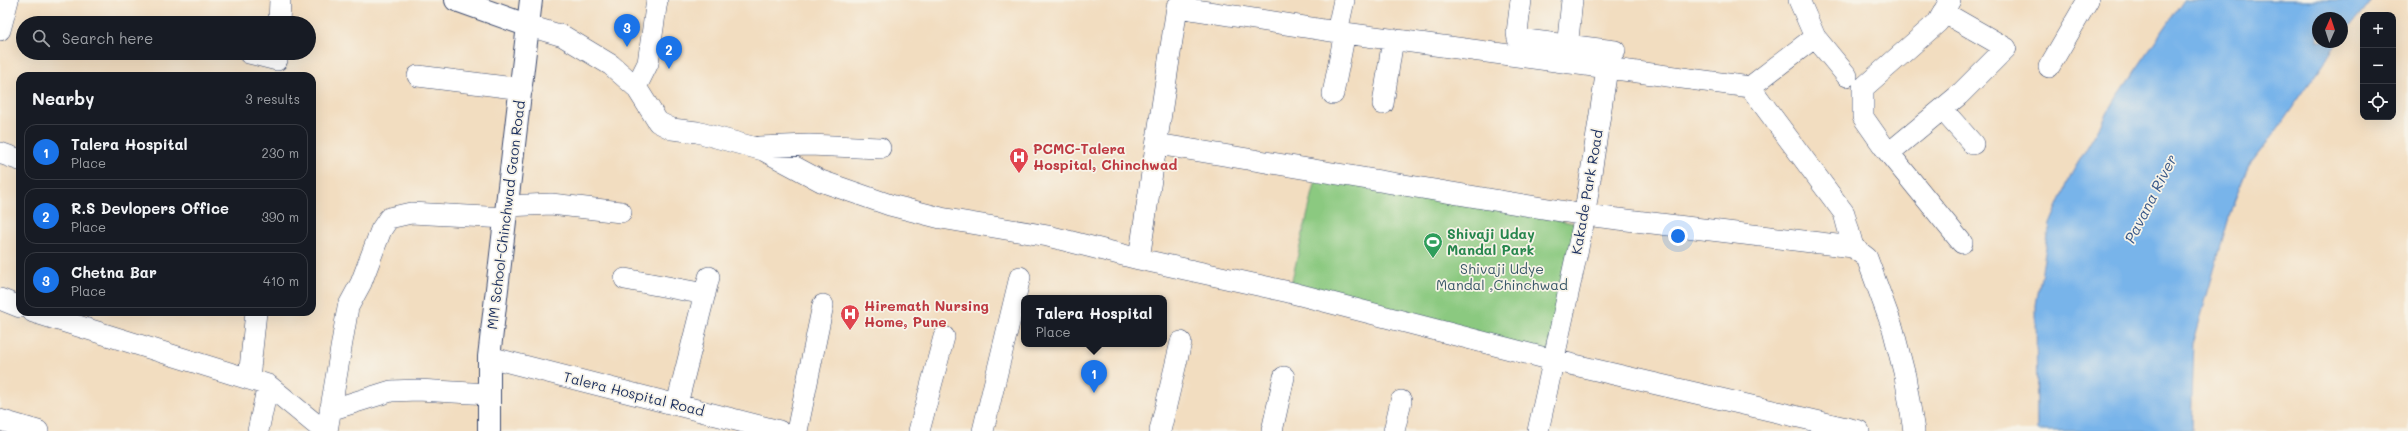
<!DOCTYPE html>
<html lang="en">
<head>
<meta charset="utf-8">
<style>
  :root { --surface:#171b24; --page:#20242c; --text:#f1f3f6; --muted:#9ea1a6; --line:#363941; --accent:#1a73e8 }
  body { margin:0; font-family:Mali,sans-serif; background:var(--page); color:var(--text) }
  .controls { position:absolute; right:12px; top:12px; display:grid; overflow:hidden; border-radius:8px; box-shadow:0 4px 16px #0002 }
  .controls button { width:36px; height:36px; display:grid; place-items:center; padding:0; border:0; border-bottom:1px solid var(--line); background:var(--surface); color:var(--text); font:20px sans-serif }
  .compass { position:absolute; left:2312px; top:12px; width:36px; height:36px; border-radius:50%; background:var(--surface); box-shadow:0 4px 16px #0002; rotate:3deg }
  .you { position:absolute; left:1678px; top:236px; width:14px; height:14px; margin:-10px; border:3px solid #fff; border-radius:50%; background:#1a73e8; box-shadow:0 0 0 6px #1a73e833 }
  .badge { display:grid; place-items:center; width:26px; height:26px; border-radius:50%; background:var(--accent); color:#fff; font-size:13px; font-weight:700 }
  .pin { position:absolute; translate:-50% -33px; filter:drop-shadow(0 1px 2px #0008) }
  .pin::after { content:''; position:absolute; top:21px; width:14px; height:12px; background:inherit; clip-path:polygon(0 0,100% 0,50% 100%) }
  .popup { position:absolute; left:1021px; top:295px; width:146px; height:52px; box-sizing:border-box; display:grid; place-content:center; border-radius:8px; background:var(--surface); filter:drop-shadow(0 1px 3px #0005); font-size:13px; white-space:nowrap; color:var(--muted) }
  .popup b { font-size:15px; color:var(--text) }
  .popup::after { content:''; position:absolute; left:50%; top:100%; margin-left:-8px; border:8px solid transparent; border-top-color:var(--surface) }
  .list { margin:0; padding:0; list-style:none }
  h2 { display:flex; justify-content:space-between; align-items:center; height:52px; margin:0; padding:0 16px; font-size:17px }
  h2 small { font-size:13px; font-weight:400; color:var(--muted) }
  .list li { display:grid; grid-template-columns:26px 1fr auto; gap:12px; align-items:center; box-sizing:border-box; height:56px; margin:0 8px 8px; padding:0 8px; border:1px solid var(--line); border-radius:12px }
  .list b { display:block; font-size:15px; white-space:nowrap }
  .list p { margin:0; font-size:13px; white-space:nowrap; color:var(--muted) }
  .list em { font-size:13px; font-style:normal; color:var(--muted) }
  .icon { flex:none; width:22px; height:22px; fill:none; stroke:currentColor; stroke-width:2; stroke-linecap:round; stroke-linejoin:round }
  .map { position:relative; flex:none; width:2408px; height:431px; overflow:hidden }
  .search { position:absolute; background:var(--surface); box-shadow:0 4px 16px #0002; left:16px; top:16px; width:300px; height:44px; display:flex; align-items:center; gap:10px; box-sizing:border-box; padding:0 14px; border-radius:22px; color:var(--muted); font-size:15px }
  .panel { position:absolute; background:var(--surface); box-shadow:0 4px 16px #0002; left:16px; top:72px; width:300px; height:244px; border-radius:12px }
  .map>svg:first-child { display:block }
  .green { fill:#8bc980; stroke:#537c6f }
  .water { fill:#78b4ea; stroke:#4a72a4 }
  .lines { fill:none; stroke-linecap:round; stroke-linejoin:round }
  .minor-casing { stroke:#3b496d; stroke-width:22 }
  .major-casing { stroke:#3b496d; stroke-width:24 }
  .minor { stroke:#fff; stroke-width:21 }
  .major { stroke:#fff; stroke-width:22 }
  .labels { text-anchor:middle; stroke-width:3.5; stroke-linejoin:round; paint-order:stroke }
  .health-label { font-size:14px; font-weight:bold; fill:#be3a42; stroke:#f7f3e8; text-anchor:start }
  .street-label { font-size:14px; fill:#1b2f5e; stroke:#f7f3e8 }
  .leisure-label { font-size:14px; font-weight:bold; fill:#27864d; stroke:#f7f3e8; text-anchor:start }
  .park-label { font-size:14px; fill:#375666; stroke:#f7f3e8 }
  .water-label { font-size:15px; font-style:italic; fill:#375788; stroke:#f7f3e8 }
</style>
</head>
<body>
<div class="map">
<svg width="2408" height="431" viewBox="0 0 2408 431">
  <rect width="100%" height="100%" fill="#f7f3e8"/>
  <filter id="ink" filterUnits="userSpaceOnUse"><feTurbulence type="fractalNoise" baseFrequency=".025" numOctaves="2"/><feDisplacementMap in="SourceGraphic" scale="8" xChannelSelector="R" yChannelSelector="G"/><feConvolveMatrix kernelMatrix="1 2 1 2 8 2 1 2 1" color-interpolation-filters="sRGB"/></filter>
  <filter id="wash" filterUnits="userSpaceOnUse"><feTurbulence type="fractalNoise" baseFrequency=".012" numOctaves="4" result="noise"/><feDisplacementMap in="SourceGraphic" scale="16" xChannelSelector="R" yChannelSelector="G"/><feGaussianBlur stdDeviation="0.9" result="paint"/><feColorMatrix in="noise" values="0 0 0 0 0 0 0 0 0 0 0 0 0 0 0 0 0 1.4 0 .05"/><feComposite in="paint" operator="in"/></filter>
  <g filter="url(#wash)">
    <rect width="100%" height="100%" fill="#f2ddc0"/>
    <path class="green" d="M1318,171L1583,225L1553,360L1289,292Z"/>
    <path class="water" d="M2184,0H2371L2342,37V18H2318V42H2338L2279,127L2248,167L2232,207L2194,341L2191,431H2037L2036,305L2050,224L2072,173L2117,97Z"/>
  </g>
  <g filter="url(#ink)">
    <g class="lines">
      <g class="minor-casing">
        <path id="minor" d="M1521,0L1517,33L1518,39L1615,51
          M1950,0L1938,22L1863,88V117L1884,147L1962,243
          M279,23L280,0
          M529,26L563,36L611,65L636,87L658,122L672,129L697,132L763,150L821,181L890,205L941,218L1048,236L1139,259L1289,292L1553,360L1859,431
          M0,30L8,0
          M1337,32L1344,0
          M1815,37L1847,76
          M249,53L277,60
          M1566,59L1572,0
          M2049,67L2088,0
          M418,76L522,89
          M636,87L648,63L657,0
          M1750,87L1844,213L1853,247L1867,258L1893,329L1905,376L1914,431
          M1333,94L1345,32
          M1383,104L1393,39
          M1942,109L1973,144
          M1157,144L1585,215L1853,247
          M759,147L809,145L880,148
          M0,153L20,160
          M1889,153L1959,95L2006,48L1943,12
          M507,206L551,204L621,212
          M1139,259L1177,7L1337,32L1750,87L1815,37L1799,0
          M625,279L705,294
          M0,299L20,307
          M33,312L268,385L324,431
          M489,357L779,431
          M249,378L256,312
          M677,404L709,277
          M330,410L391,391L418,390L489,394
          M0,420L38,431
          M258,431L268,385
          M327,431L348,307L361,283L381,230L389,218L411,213L506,218
          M797,431L823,305
          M919,431L944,337
          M983,431L1020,277
          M1160,431L1181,342
          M1272,431L1284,377
          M1394,431L1401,401
          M1538,431L1583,225L1607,69"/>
      </g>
      <g class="major-casing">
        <path id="major" d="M456,0L529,26
          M489,431V357L531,0"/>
      </g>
      <use href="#minor" class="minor"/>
      <use href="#major" class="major"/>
    </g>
  </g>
  <defs>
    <g id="hospital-pin" transform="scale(1)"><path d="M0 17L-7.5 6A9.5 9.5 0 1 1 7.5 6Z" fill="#e0444e" stroke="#f7f3e8"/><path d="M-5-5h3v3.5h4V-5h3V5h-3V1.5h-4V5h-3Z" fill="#fff"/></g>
    <g id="stadium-pin" transform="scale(1)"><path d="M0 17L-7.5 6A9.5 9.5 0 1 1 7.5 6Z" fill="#2e9e5b" stroke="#f7f3e8"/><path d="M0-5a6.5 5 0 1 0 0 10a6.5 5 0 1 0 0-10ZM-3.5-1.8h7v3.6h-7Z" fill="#fff"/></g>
  </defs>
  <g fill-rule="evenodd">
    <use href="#hospital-pin" x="1019" y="157"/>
    <use href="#stadium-pin" x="1433" y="242"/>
    <use href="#hospital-pin" x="850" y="314"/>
  </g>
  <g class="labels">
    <g class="health-label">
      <text x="1033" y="154">PCMC-Talera<tspan x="1033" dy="16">Hospital, Chinchwad</tspan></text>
      <text x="864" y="311">Hiremath Nursing<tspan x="864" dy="16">Home, Pune</tspan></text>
    </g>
    <g class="street-label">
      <text transform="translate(1587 192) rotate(-80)" y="5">Kakade Park Road</text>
      <text transform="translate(506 215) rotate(-83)" y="5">MM School-Chinchwad Gaon Road</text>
      <text transform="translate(634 394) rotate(14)" y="5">Talera Hospital Road</text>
    </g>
    <g class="leisure-label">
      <text x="1447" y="239">Shivaji Uday<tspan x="1447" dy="16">Mandal Park</tspan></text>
    </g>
    <g class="park-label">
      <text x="1502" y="274">Shivaji Udye<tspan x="1502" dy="16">Mandal ,Chinchwad</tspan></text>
    </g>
    <g class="water-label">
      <text transform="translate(2151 199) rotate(-63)" y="5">Pavana River</text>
    </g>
  </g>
</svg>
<div class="controls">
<button>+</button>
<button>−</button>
<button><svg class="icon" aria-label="locate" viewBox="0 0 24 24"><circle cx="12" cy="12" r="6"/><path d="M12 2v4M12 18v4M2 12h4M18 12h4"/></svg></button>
</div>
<svg class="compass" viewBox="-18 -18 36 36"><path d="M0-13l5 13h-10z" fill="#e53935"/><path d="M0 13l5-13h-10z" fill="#9ea1a6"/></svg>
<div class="you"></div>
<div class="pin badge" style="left:1094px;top:393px">1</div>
<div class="popup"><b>Talera Hospital</b>Place</div>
<div class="pin badge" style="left:669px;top:69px">2</div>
<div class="pin badge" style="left:627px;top:47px">3</div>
<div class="search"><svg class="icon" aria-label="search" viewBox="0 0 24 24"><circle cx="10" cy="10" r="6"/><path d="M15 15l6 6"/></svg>Search here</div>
<section class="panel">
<h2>Nearby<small>3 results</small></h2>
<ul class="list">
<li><span class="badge">1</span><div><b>Talera Hospital</b><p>Place</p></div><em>230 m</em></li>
<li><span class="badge">2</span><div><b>R.S Devlopers Office</b><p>Place</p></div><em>390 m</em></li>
<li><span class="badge">3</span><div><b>Chetna Bar</b><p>Place</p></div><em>410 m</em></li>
</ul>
</section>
</div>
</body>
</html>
